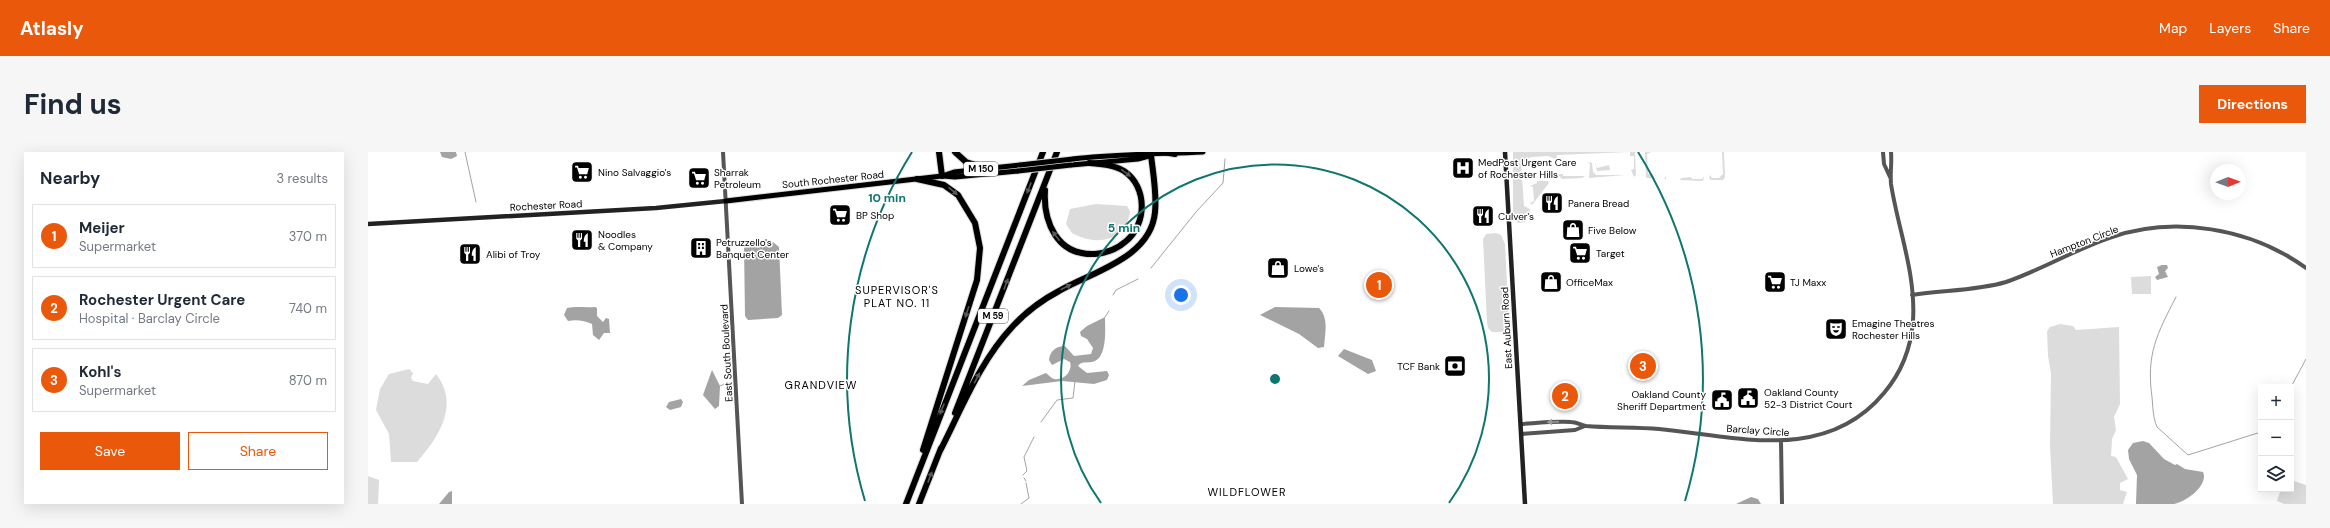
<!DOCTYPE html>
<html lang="en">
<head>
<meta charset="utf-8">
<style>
  :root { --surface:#fff; --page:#f6f6f7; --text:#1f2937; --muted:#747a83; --line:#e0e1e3; --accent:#ea580c }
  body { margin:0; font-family:"DM Sans",sans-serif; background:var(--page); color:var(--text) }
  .controls { position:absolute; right:12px; bottom:12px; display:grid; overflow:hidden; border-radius:0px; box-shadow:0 4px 16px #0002 }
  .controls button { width:36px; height:36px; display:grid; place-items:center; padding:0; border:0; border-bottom:1px solid var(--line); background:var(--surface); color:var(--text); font:20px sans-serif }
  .compass { position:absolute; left:1842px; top:12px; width:36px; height:36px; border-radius:50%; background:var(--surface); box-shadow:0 4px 16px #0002; rotate:89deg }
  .you { position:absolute; left:813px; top:143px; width:14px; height:14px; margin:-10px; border:3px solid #fff; border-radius:50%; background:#1a73e8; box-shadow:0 0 0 6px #1a73e833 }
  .badge { display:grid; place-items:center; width:26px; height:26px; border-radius:50%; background:var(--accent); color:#fff; font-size:13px; font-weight:700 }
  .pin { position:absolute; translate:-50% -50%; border:2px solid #fff; box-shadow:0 1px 4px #0006 }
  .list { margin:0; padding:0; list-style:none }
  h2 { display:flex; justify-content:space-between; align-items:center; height:52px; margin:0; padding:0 16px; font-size:17px }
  h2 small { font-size:13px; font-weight:400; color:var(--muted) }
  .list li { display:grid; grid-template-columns:26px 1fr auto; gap:12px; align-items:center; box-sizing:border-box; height:64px; margin:0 8px 8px; padding:0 8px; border:1px solid var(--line); border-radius:0px }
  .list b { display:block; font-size:15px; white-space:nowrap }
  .list p { margin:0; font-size:13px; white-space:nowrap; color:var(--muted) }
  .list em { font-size:13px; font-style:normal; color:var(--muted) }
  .actions { display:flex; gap:8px; padding:12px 16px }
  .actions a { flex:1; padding:9px 0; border:1px solid var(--accent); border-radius:0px; text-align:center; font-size:14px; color:var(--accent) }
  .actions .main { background:var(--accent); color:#fff }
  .icon { flex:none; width:22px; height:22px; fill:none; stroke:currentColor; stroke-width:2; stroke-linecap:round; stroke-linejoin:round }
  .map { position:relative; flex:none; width:1938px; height:352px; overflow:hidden; border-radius:0px }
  header { display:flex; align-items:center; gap:24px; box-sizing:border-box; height:56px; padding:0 20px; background:var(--accent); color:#fff }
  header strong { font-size:19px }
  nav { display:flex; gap:22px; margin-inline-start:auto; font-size:14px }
  .intro { display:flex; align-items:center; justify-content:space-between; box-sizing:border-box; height:96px; padding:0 24px }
  h1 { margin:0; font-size:28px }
  .button { padding:10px 18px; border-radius:0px; background:var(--accent); color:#fff; font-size:14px; font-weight:700 }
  main { display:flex; gap:24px; padding:0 24px }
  aside { flex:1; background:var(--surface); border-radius:0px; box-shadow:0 4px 16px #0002 }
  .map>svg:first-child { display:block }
  .green { fill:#dcdcdc }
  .water { fill:#a3a3a3 }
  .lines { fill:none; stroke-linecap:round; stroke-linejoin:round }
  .stream { stroke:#a3a3a3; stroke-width:1 }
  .primary-casing { stroke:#dbdbdb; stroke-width:7 }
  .motorway-casing { stroke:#dbdbdb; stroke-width:8 }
  .tertiary { stroke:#555; stroke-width:4 }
  .secondary { stroke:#222; stroke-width:4.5 }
  .primary { stroke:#000; stroke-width:5 }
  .motorway { stroke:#000; stroke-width:6 }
  .primary-bridge-casing { stroke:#dbdbdb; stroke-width:7; stroke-linecap:butt }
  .primary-bridge { stroke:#000; stroke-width:5 }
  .oneway { fill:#595959 }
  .oneway2 { fill:#999 }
  .ring { fill:none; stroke:#0f766e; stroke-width:2 }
  .labels { text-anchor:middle; stroke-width:3; stroke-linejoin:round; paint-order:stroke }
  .shield { fill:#fff; stroke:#4c4c4c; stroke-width:1 }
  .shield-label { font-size:9px; font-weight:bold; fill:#000 }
  .poi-label { font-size:10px; fill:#000; stroke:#fff; text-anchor:start }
  .street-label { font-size:10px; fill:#000; stroke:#fff }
  .neighbourhood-label { font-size:11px; letter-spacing:1px; fill:#000; stroke:#fff }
  .centre { fill:#0f766e; stroke:#fff; stroke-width:2 }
  .ring-label { font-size:12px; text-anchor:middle; font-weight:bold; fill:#0f766e; stroke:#fff; stroke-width:3; stroke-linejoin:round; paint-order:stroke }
</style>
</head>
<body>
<header>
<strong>Atlasly</strong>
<nav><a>Map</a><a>Layers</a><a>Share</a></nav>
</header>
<div class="intro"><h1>Find us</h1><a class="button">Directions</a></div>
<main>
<aside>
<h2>Nearby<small>3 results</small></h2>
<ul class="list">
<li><span class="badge">1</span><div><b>Meijer</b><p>Supermarket</p></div><em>370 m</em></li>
<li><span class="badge">2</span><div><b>Rochester Urgent Care</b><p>Hospital · Barclay Circle</p></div><em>740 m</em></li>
<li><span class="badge">3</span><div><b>Kohl's</b><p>Supermarket</p></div><em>870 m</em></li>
</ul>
<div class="actions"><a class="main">Save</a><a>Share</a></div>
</aside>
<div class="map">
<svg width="1938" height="352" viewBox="0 0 1938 352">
  <rect width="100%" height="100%" fill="#fff"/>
  <path class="green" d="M1145,0H1261L1189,3L1188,7L1180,4L1163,5L1153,11L1156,54L1162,57L1158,70L1151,71L1147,69L1145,65Z
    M1262,0H1267L1268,23L1266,25L1263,18L1266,17V4H1262Z
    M1277,0H1283L1279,2L1280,22H1285L1286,26L1296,27L1298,24V27L1279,26L1278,25Z
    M1354,0H1356L1357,25L1355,28H1343L1341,26L1342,23L1344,26H1351L1355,22Z
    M1220,10L1224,11L1225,20L1228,23H1258L1221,26L1222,12Z
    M1227,10L1229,16L1241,13L1242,18L1229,19Z
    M1189,22H1195V24H1217L1214,26L1194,27Z
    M1336,24L1335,29L1312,28L1313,26L1323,25L1324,27H1334Z
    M1169,29H1180L1181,31L1164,53L1162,51L1166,49L1165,35L1162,34L1169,31Z
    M728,52L759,54L762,59C759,89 728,95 704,81L698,72L702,57Z
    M1128,81L1133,83L1137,92L1141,175L1136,180H1124L1120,176L1119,170L1115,87L1118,82Z
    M1783,124V142H1764L1763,125Z
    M1692,172L1705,174L1708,178L1751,175L1752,252L1746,265L1748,278L1744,287L1743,304L1748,305L1760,327L1752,331V338L1759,340L1755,352H1685L1682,294L1683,221L1680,204L1679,179L1682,175Z
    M41,217L45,221L43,226L45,229L60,232L68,222C92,253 71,285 49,310H23L21,282L8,258L12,237L21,222Z
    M0,324L11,328L10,352H0Z
    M1923,328L1938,333V352H1916L1909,349L1913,337H1923Z"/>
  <path class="water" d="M72,0H88L89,4L83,7L74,5Z
    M405,90L411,95L414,163L410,166L380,168L377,164L376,93Z
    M1794,113H1799L1800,116L1797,119L1800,125L1789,128L1787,125L1791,122L1789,115Z
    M227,155L229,156V164L235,170L238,166L241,167L242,181H236L231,188L225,183L224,172C217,169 209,167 200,169L196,163L199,156C208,154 217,156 227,155Z
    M907,155L951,156C961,166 957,181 956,195L950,196L931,182L892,163Z
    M737,165C737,176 740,207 724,210C718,211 713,209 710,214L719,221L739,219L741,223L739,228L726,232L694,229L654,234L661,228L678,221C681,223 683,226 686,227C696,229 705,219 702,210L696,207L684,213L681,208C682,199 688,194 697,194L706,204L723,202L725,196L719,187L713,184L712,180L719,174Z
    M976,197L1004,208L1008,219L1000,222L970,204Z
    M344,218L352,234L351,254L347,257L335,243Z
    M313,247L315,250L313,255L302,258L298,255L301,250Z
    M1775,289L1781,291L1796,307L1807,313L1809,312L1817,317L1835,320C1841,333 1818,350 1806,352C1795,352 1780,352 1768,352L1769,323L1761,307L1760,298L1765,291Z
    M84,339V352H71L81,340Z
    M1383,345L1390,347L1393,352H1368Z"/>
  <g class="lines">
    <path class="stream" d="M97,0L108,50
      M783,116L828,60L855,31L857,7
      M745,143L748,138L770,127
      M1808,145C1789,182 1778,202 1784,245C1785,256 1785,266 1789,275L1820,303L1893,280
      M737,165L741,159
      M352,234L358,231
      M1923,235L1938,207
      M673,270L689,248L705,246L707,229
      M655,323L659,319L656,305L666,285
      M656,326L658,329
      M653,352L661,346L658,331"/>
    <g class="primary-casing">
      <path id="primary" d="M705,7C748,2 791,2 835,0
        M703,13L770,7L781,4
        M575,24L587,25L650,19
        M358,49L574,24L586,20L652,13"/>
    </g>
    <g class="motorway-casing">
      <path id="motorway" d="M571,0L574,24
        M587,0L598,10L617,16
        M795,0L807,2
        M549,27L576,33L590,43L607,71L612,96L609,128L555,298
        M677,38C675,70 689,104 727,102C738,101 749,97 757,90C779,73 780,35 756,19C746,13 733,12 721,11
        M587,261L689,0
        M572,299C594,256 612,209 645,174C658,160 674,148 691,139C724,120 783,106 787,60C789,42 785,21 783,3
        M538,352L675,0
        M551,352L573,296"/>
    </g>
    <path class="tertiary" d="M355,0L374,352
      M1515,0L1516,12L1522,25
      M1544,143C1575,138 1608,139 1638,130C1673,118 1706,98 1741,86C1806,63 1883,76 1938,116
      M1153,272C1169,271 1186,269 1203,270C1208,270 1213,273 1218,274C1242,276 1267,275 1291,277C1370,285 1458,311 1516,241C1533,221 1543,195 1545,169C1548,121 1530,77 1523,32C1522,21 1524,10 1523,0
      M1153,282L1207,278L1217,274
      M1413,289L1414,352"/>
    <path class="secondary" d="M1137,0L1157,352
      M0,72L288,56L358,49"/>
    <use href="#primary" class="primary"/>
    <use href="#motorway" class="motorway"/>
    <g class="primary-bridge-casing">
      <path id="primary-bridge" d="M652,13L705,7
        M650,19L703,13"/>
    </g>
    <use href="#primary-bridge" class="primary-bridge"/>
  </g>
  <defs><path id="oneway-solid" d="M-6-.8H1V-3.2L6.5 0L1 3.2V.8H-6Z"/></defs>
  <g class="oneway">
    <use href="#oneway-solid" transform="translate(758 21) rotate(36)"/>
    <use href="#oneway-solid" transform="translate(661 36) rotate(111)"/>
    <use href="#oneway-solid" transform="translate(585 39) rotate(40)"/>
    <use href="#oneway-solid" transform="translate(688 84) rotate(-127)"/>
    <use href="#oneway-solid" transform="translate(638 132) rotate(-69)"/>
    <use href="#oneway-solid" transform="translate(698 135) rotate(-27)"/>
    <use href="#oneway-solid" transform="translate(599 160) rotate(108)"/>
    <use href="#oneway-solid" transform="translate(609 226) rotate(-62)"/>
    <use href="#oneway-solid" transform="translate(574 257) rotate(112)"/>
    <use href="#oneway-solid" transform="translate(562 325) rotate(-69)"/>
  </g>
  <use class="oneway2" href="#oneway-solid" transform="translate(1185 270) rotate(177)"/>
  <g class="ring">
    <path d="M733 351A214 214 0 1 1 1081 351"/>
    <path d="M497 349A428 428 0 0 1 544 0M1270 0A428 428 0 0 1 1317 349"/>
  </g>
  <defs>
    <g id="hospital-square" transform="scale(1.15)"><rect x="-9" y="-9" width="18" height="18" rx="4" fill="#000" stroke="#fff"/><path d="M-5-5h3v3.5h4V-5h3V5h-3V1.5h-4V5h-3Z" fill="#fff"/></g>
    <g id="supermarket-square" transform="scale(1.15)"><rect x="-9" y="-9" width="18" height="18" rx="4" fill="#000" stroke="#fff"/><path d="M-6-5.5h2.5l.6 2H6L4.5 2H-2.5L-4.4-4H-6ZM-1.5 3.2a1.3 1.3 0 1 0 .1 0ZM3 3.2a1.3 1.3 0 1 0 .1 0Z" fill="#fff"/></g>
    <g id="restaurant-square" transform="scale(1.15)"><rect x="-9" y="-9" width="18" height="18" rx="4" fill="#000" stroke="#fff"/><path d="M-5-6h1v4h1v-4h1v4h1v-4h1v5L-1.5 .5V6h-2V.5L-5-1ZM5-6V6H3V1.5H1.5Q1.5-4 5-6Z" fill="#fff"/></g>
    <g id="shop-square" transform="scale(1.15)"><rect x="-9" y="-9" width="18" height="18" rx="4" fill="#000" stroke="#fff"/><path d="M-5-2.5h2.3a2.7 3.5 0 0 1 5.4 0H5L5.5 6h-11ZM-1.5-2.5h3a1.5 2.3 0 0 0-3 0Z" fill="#fff"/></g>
    <g id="building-square" transform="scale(1.15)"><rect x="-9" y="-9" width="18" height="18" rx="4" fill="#000" stroke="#fff"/><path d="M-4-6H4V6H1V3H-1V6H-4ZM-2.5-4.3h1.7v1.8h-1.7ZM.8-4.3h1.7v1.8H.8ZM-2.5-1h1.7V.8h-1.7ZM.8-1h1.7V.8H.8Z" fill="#fff"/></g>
    <g id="theatre-square" transform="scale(1.15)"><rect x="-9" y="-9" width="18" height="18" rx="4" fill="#000" stroke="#fff"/><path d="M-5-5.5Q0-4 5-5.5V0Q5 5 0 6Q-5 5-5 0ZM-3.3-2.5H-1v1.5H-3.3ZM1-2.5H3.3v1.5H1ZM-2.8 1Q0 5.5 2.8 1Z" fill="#fff"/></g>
    <g id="bank-square" transform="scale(1.15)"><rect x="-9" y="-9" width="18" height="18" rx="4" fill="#000" stroke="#fff"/><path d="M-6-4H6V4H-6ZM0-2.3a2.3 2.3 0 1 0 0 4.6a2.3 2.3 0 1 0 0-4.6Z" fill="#fff"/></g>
    <g id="civic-square" transform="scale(1.15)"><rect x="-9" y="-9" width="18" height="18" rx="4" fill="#000" stroke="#fff"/><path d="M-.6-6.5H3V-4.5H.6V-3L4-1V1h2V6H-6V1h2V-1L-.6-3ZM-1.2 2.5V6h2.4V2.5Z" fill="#fff"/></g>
  </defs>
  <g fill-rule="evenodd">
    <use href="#hospital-square" x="1095" y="16"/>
    <use href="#supermarket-square" x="214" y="20"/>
    <use href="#supermarket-square" x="331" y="26"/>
    <use href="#restaurant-square" x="1184" y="51"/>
    <use href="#supermarket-square" x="472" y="63"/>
    <use href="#restaurant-square" x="1115" y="64"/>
    <use href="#shop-square" x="1205" y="78"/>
    <use href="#restaurant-square" x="214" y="88"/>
    <use href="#building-square" x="333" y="96"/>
    <use href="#supermarket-square" x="1212" y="101"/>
    <use href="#restaurant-square" x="102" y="102"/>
    <use href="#shop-square" x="910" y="116"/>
    <use href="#shop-square" x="1183" y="130"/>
    <use href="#supermarket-square" x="1407" y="130"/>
    <use href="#theatre-square" x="1468" y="177"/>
    <use href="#bank-square" x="1087" y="214"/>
    <use href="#civic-square" x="1380" y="246"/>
    <use href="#civic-square" x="1354" y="248"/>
  </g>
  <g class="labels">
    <g class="shield">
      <rect x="596" y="10" width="34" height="14" rx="3"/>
      <rect x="610" y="157" width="30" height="14" rx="3"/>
    </g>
    <g class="shield-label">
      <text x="613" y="20">M 150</text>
      <text x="625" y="167">M 59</text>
    </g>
    <g class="poi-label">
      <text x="1110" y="14">MedPost Urgent Care<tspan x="1110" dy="12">of Rochester Hills</tspan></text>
      <text x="230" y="24">Nino Salvaggio's</text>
      <text x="346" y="24">Sharrak<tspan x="346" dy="12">Petroleum</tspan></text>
      <text x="1200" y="55">Panera Bread</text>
      <text x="488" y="67">BP Shop</text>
      <text x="1130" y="68">Culver's</text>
      <text x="1220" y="82">Five Below</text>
      <text x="230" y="86">Noodles<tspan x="230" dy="12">&amp; Company</tspan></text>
      <text x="348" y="94">Petruzzello's<tspan x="348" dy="12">Banquet Center</tspan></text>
      <text x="1228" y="105">Target</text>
      <text x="118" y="106">Alibi of Troy</text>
      <text x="926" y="120">Lowe's</text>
      <text x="1198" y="134">OfficeMax</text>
      <text x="1422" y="134">TJ Maxx</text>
      <text x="1484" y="175">Emagine Theatres<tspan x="1484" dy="12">Rochester Hills</tspan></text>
      <text x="1072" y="218" text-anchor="end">TCF Bank</text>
      <text x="1396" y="244">Oakland County<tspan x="1396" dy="12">52-3 District Court</tspan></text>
      <text x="1338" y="246" text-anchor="end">Oakland County<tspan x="1338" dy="12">Sheriff Department</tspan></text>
    </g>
    <g class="street-label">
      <text transform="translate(465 27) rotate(-6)" y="4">South Rochester Road</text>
      <text transform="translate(178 53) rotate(-3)" y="4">Rochester Road</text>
      <text transform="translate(1716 89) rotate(-21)" y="4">Hampton Circle</text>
      <text transform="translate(1138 176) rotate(-93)" y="4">East Auburn Road</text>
      <text transform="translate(358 201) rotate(-93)" y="4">East South Boulevard</text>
      <text transform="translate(1390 278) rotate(4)" y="4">Barclay Circle</text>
    </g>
    <g class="neighbourhood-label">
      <text x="529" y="142">SUPERVISOR'S<tspan x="529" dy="13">PLAT NO. 11</tspan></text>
      <text x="453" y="237">GRANDVIEW</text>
      <text x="879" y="344">WILDFLOWER</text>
    </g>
  </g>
  <circle cx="907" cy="227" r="6" class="centre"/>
  <g class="ring-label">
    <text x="519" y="50">10 min</text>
    <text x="756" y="80">5 min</text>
  </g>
</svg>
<div class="controls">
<button>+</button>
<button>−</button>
<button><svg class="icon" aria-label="layers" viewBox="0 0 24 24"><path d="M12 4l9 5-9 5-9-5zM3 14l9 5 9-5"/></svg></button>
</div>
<svg class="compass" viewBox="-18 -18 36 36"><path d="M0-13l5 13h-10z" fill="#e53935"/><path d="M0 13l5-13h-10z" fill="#747a83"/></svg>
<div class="you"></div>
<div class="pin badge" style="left:1011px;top:133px">1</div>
<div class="pin badge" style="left:1197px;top:244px">2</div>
<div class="pin badge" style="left:1275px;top:214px">3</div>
</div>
</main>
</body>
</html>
